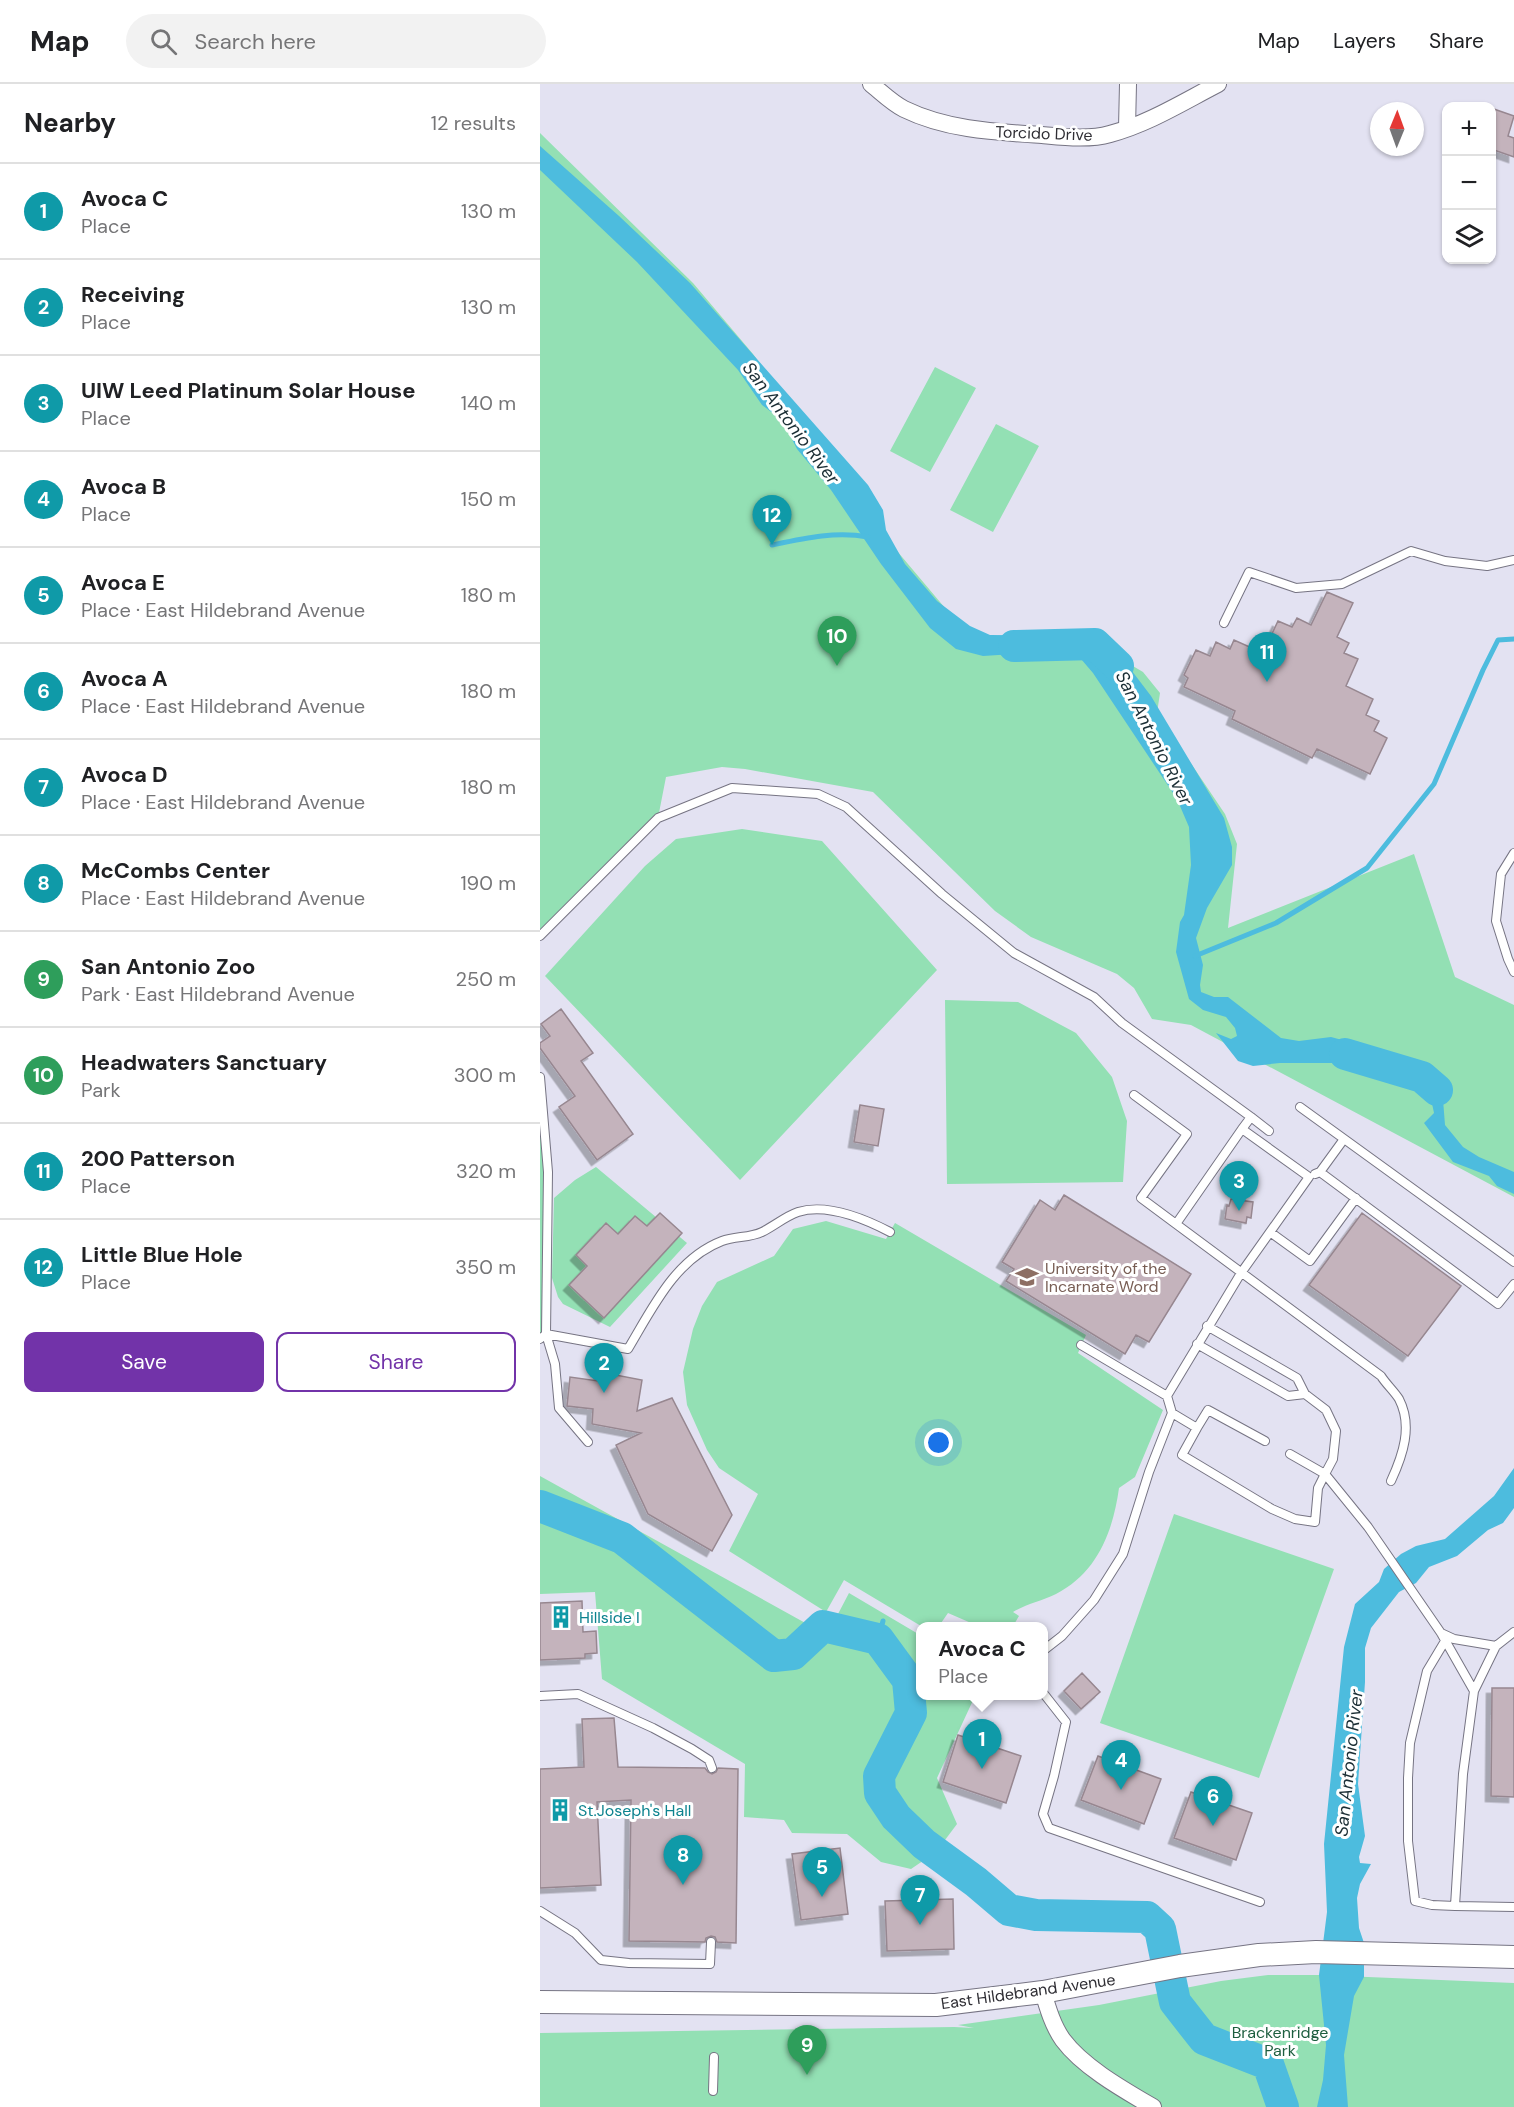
<!DOCTYPE html>
<html lang="en">
<head>
<meta charset="utf-8">
<style>
  :root { --surface:#fff; --page:#f2f2f2; --text:#202124; --muted:#757577; --line:#e0e0e0; --accent:#7233a9 }
  body { margin:0; font-family:"DM Sans",sans-serif; background:var(--page); color:var(--text) }
  .controls { position:absolute; right:18px; top:18px; display:grid; overflow:hidden; border-radius:12px; box-shadow:0 2px 4px #0004 }
  .controls button { width:54px; height:54px; display:grid; place-items:center; padding:0; border:0; border-bottom:2px solid var(--line); background:var(--surface); color:var(--text); font:30px sans-serif }
  .compass { position:absolute; left:830px; top:18px; width:54px; height:54px; border-radius:50%; background:var(--surface); box-shadow:0 2px 4px #0004; rotate:1deg }
  .you { position:absolute; left:399px; top:1359px; width:21px; height:21px; margin:-15px; border:4px solid #fff; border-radius:50%; background:#1a73e8; box-shadow:0 0 0 9px #1a73e833 }
  .badge { display:grid; place-items:center; width:39px; height:39px; border-radius:50%; background:var(--accent); color:#fff; font-size:20px; font-weight:700 }
  .pin { position:absolute; translate:-50% -50px; filter:drop-shadow(0 2px 3px #0008) }
  .pin::after { content:''; position:absolute; top:32px; width:21px; height:18px; background:inherit; clip-path:polygon(0 0,100% 0,50% 100%) }
  .popup { position:absolute; left:376px; top:1538px; width:132px; height:78px; box-sizing:border-box; display:grid; place-content:center; border-radius:12px; background:var(--surface); filter:drop-shadow(0 2px 4px #0005); font-size:20px; white-space:nowrap; color:var(--muted) }
  .popup b { font-size:22px; color:var(--text) }
  .popup::after { content:''; position:absolute; left:50%; top:100%; margin-left:-12px; border:12px solid transparent; border-top-color:var(--surface) }
  .list { margin:0; padding:0; list-style:none }
  h2 { display:flex; justify-content:space-between; align-items:center; height:78px; margin:0; padding:0 24px; font-size:26px }
  h2 small { font-size:20px; font-weight:400; color:var(--muted) }
  .list li { display:grid; grid-template-columns:39px 1fr auto; gap:18px; align-items:center; box-sizing:border-box; height:96px; padding:0 24px; border-top:2px solid var(--line) }
  .list b { display:block; font-size:22px; white-space:nowrap }
  .list p { margin:0; font-size:20px; white-space:nowrap; color:var(--muted) }
  .list em { font-size:20px; font-style:normal; color:var(--muted) }
  .actions { display:flex; gap:12px; padding:18px 24px }
  .actions a { flex:1; padding:14px 0; border:2px solid var(--accent); border-radius:12px; text-align:center; font-size:21px; color:var(--accent) }
  .actions .main { background:var(--accent); color:#fff }
  .icon { flex:none; width:33px; height:33px; fill:none; stroke:currentColor; stroke-width:2; stroke-linecap:round; stroke-linejoin:round }
  .map { position:relative; flex:none; width:974px; height:2023px; overflow:hidden }
  header { display:flex; align-items:center; gap:36px; box-sizing:border-box; height:84px; padding:0 30px; background:var(--surface); border-bottom:2px solid var(--line) }
  header strong { font-size:28px }
  nav { display:flex; gap:33px; margin-inline-start:auto; font-size:21px }
  .search { width:420px; height:54px; background:var(--page); display:flex; align-items:center; gap:15px; box-sizing:border-box; padding:0 21px; border-radius:33px; color:var(--muted); font-size:22px }
  main { display:flex }
  aside { flex:1; background:var(--surface) }
  .map>svg:first-child { display:block }
  .green { fill:#93e0b4 }
  .water { fill:#4dbcde }
  .lines { fill:none; stroke-linecap:round; stroke-linejoin:round }
  .stream { stroke:#4dbcde; stroke-width:5 }
  .river { stroke:#4dbcde; stroke-width:32 }
  .building { fill:#c4b3bc; stroke:#978790; stroke-width:1.5; filter:url(#shadow) }
  .lane-casing { stroke:#767483; stroke-width:10 }
  .street-casing { stroke:#767483; stroke-width:18 }
  .secondary-casing { stroke:#767483; stroke-width:24 }
  .lane { stroke:#fff; stroke-width:8 }
  .street { stroke:#fff; stroke-width:16 }
  .secondary { stroke:#fff; stroke-width:22 }
  .labels { text-anchor:middle; stroke-width:6; stroke-linejoin:round; paint-order:stroke }
  .street-label { font-size:16px; fill:#2f2e34; stroke:#fff }
  .education-label { font-size:16px; fill:#785e54; stroke:#fff; text-anchor:start }
  .culture-label { font-size:16px; fill:#0d838f; stroke:#fff; text-anchor:start }
  .park-label { font-size:16px; fill:#1d5e3f; stroke:#fff }
  .water-label { font-size:18px; font-style:italic; fill:#1b2e35; stroke:#fff }
</style>
</head>
<body>
<header>
<strong>Map</strong>
<div class="search"><svg class="icon" aria-label="search" viewBox="0 0 24 24"><circle cx="10" cy="10" r="6"/><path d="M15 15l6 6"/></svg>Search here</div>
<nav><a>Map</a><a>Layers</a><a>Share</a></nav>
</header>
<main>
<aside>
<h2>Nearby<small>12 results</small></h2>
<ul class="list">
<li><span class="badge" style="background:#0f9aa8">1</span><div><b>Avoca C</b><p>Place</p></div><em>130 m</em></li>
<li><span class="badge" style="background:#0f9aa8">2</span><div><b>Receiving</b><p>Place</p></div><em>130 m</em></li>
<li><span class="badge" style="background:#0f9aa8">3</span><div><b>UIW Leed Platinum Solar House</b><p>Place</p></div><em>140 m</em></li>
<li><span class="badge" style="background:#0f9aa8">4</span><div><b>Avoca B</b><p>Place</p></div><em>150 m</em></li>
<li><span class="badge" style="background:#0f9aa8">5</span><div><b>Avoca E</b><p>Place · East Hildebrand Avenue</p></div><em>180 m</em></li>
<li><span class="badge" style="background:#0f9aa8">6</span><div><b>Avoca A</b><p>Place · East Hildebrand Avenue</p></div><em>180 m</em></li>
<li><span class="badge" style="background:#0f9aa8">7</span><div><b>Avoca D</b><p>Place · East Hildebrand Avenue</p></div><em>180 m</em></li>
<li><span class="badge" style="background:#0f9aa8">8</span><div><b>McCombs Center</b><p>Place · East Hildebrand Avenue</p></div><em>190 m</em></li>
<li><span class="badge" style="background:#2e9e5b">9</span><div><b>San Antonio Zoo</b><p>Park · East Hildebrand Avenue</p></div><em>250 m</em></li>
<li><span class="badge" style="background:#2e9e5b">10</span><div><b>Headwaters Sanctuary</b><p>Park</p></div><em>300 m</em></li>
<li><span class="badge" style="background:#0f9aa8">11</span><div><b>200 Patterson</b><p>Place</p></div><em>320 m</em></li>
<li><span class="badge" style="background:#0f9aa8">12</span><div><b>Little Blue Hole</b><p>Place</p></div><em>350 m</em></li>
</ul>
<div class="actions"><a class="main">Save</a><a>Share</a></div>
</aside>
<div class="map">
<svg width="974" height="2023" viewBox="0 0 974 2023">
  <defs>
    <filter id="shadow"><feDropShadow dx="-5.5" dy="5.5" stdDeviation="0" flood-color="#0004"/></filter>
  </defs>
  <rect width="100%" height="100%" fill="#e3e2f2"/>
  <path class="green" d="M0,49L153,199L213,270L341,448L416,537L454,568L483,577L551,569L576,572L603,588L620,609L617,629L685,730L697,760L688,844L874,770L915,893L974,921V1113L651,941L612,935L594,904L577,890L491,853L455,827L333,708L205,685L182,683L126,693L118,734L0,852Z
    M395,283L436,304L390,388L350,367Z
    M456,340L499,362L453,448L410,426Z
    M202,745L282,757L397,886L200,1096L5,892L105,782L136,755Z
    M405,916L478,918L536,949L572,993L587,1037L583,1098L407,1100Z
    M0,993L8,1088L6,1250L0,1255Z
    M56,1083L147,1159L70,1243L23,1220L18,1213L12,1194L14,1114L35,1096Z
    M286,1137L346,1155L355,1139L546,1251L538,1269L623,1326L595,1393L579,1404C573,1448 557,1489 516,1510C502,1517 486,1520 473,1528L479,1532L473,1542H438L408,1529L399,1542H381L304,1496L286,1528L189,1467L218,1410L179,1384L167,1366L147,1321L143,1288L153,1245L162,1222L177,1198L234,1172L253,1145Z
    M0,1392L287,1551L309,1509L380,1551V1612H435L397,1694L417,1740L396,1768L371,1785L341,1778L307,1750L252,1749L244,1736L204,1733L205,1680L62,1595L55,1508L0,1510Z
    M634,1430L794,1485L719,1694L560,1639Z
    M728,1891H779L974,1899V2023H0V1949L414,1943L434,1944L418,1941L559,1921L681,1897Z"/>
  <path class="water" d="M0,62L79,132L150,199L328,401L343,426L346,446L365,480L397,517L430,542L450,551L530,552L508,568L443,572L416,565L390,544L341,480L291,406L257,365L242,336L222,321L198,286L97,178L0,86Z
    M555,549H563L611,612L684,734L692,763V781L667,824L656,854L663,881L660,901L661,908L674,913H688L741,954L759,957L791,953L850,969L889,989L902,1003L905,1041L923,1063L939,1073L974,1088V1110L957,1102L949,1092L913,1078L884,1039L894,1029L890,1010L852,981L839,986L835,992L824,990L798,979H740L713,982L698,977L676,949L691,955L697,952L695,944L686,933L663,926L649,915L636,868L640,838L644,831L651,781L649,743L637,715L553,589L535,568Z
    M974,1384V1424L963,1439L948,1446L917,1472L889,1483L876,1499L859,1508L831,1544L825,1564V1598L818,1700L825,1752L819,1773L820,1779L831,1780L820,1800L817,1814L819,1844L824,1859V1893L814,1912L804,1971L808,2023H777L783,1996L786,1961L779,1891L787,1828L784,1760L804,1563L815,1520L839,1498L844,1485L861,1470L876,1462L905,1455L954,1412Z"/>
  <g class="lines">
    <path class="stream" d="M232,461C265,454 296,447 328,453
      M655,872L736,839L827,784L894,700L943,586L958,556L974,555
      M338,1555L343,1537"/>
    <path class="river" d="M474,562L555,560L578,582
      M805,970L882,993L897,1006
      M0,1422L82,1454L234,1572L253,1570L283,1542L338,1555L368,1596L371,1629L339,1692L340,1709L356,1733L384,1760L436,1798L469,1826L496,1831L607,1833L620,1845L635,1918L664,1955L728,1980L743,2023"/>
  </g>
  <path class="building" d="M951,24L974,32L968,52L974,54V73L951,65Z
    M787,508L813,519L797,553L809,559L804,569L818,575L806,602L833,615L826,631L839,637L834,647L847,654L830,690L777,665L772,674L692,635L695,627L644,603L648,594L644,591L656,566L670,572L676,558L690,565L694,556L723,569L738,537L752,543L757,534L771,541Z
    M21,925L53,969L41,977L93,1050L57,1076L19,1023L35,1012L0,964V959L10,952L1,940Z
    M320,1021L344,1025L338,1062L314,1058Z
    M524,1111L651,1190L609,1258L596,1251L585,1270L466,1197L474,1185L462,1178L500,1116L515,1126Z
    M691,1115L713,1118L711,1134L707,1133L706,1139L685,1135L687,1121L689,1122Z
    M120,1129L142,1149L64,1234L29,1201L47,1182L36,1171L66,1139L78,1150L95,1132L107,1142Z
    M822,1129L921,1202L868,1272L769,1201Z
    M60,1288L102,1296L97,1327L132,1314L192,1431L172,1467L108,1430L76,1361L101,1349L52,1340L53,1325L27,1322L30,1293L58,1297Z
    M42,1517L43,1548L56,1547L57,1569L45,1570V1574L0,1576V1519Z
    M542,1589L560,1608L541,1625L524,1607Z
    M952,1604H974V1713L951,1712Z
    M74,1634L78,1683L165,1684L168,1688L172,1690L176,1688L178,1684L198,1685L196,1859L177,1858L175,1853L171,1852L166,1854L165,1858L89,1857L91,1716L57,1718L61,1801L0,1804V1685L44,1683L42,1635Z
    M418,1651L481,1672L466,1719L403,1698Z
    M558,1672L621,1695L604,1740L541,1716Z
    M651,1708L712,1729L696,1776L634,1754Z
    M300,1764L308,1830L261,1836L252,1770Z
    M413,1815L414,1865L347,1867L345,1817Z"/>
  <g class="lines">
    <g class="lane-casing">
      <path id="lane" d="M684,539L709,488L756,504L802,500L871,467L905,477L947,482L974,476
        M974,769L961,790L956,837L968,875L974,888
        M0,852L118,734L192,704L278,710L306,723L402,810L474,869L554,913L582,939L711,1033L702,1045L769,1093L701,1189L627,1312
        M0,993L8,1088L6,1250L0,1255
        M594,1011L647,1050L601,1114L636,1140
        M760,1023L974,1178
        M711,1033L729,1047
        M702,1045L636,1140L841,1292C846,1300 854,1307 859,1315C873,1342 863,1371 851,1397
        M780,1088L958,1220L974,1200
        M775,1090L780,1088L804,1055
        M730,1148L770,1177L816,1114
        M667,1242L757,1294L765,1310L786,1326L796,1347L793,1375L785,1390L828,1443L901,1549L934,1607L923,1690L915,1822L974,1823
        M657,1260L748,1312L765,1310
        M632,1329L657,1344L642,1371L732,1425L755,1435L775,1438L778,1404L785,1390L750,1370
        M657,1344L668,1326L725,1357
        M48,1358L19,1324L15,1280L6,1250L88,1265C112,1225 135,1175 182,1157C195,1152 210,1154 222,1148C234,1142 246,1132 258,1128C287,1119 325,1135 350,1148
        M901,1549L914,1555L956,1562
        M905,1557L887,1587L870,1659L868,1694V1757L875,1817L892,1821L915,1822
        M504,1566L522,1552L554,1516L583,1470L609,1388L632,1329L627,1312L541,1261
        M934,1607L956,1562L974,1548
        M504,1610L526,1638L514,1692L503,1730L509,1744L720,1818
        M0,1612L38,1610L113,1644L152,1665L169,1676L172,1684
        M0,1827L35,1849L61,1876L89,1879L170,1880L171,1858
        M173,2007L174,1973"/>
    </g>
    <g class="street-casing">
      <path id="street" d="M331,0C341,8 352,19 364,25C407,46 455,48 502,51C524,53 549,56 570,50C608,40 643,18 678,0
        M587,44L588,0
        M503,1908C508,1925 513,1942 523,1956C543,1983 584,2006 613,2023"/>
    </g>
    <g class="secondary-casing">
      <path id="secondary" d="M0,1918L396,1921L503,1908L640,1882L719,1871L776,1868L974,1873"/>
    </g>
    <use href="#lane" class="lane"/>
    <use href="#street" class="street"/>
    <use href="#secondary" class="secondary"/>
  </g>
  <defs>
    <g id="university-bare" transform="scale(1.8)"><path d="M0-5L7-2L0 1L-7-2ZM-4 1L0 2.5L4 1V4Q0 6-4 4Z" fill="#8d6e63" stroke="#fff" stroke-width="2.5" paint-order="stroke"/></g>
    <g id="building-bare" transform="scale(1.8)"><path d="M-4-6H4V6H1V3H-1V6H-4ZM-2.5-4.3h1.7v1.8h-1.7ZM.8-4.3h1.7v1.8H.8ZM-2.5-1h1.7V.8h-1.7ZM.8-1h1.7V.8H.8Z" fill="#0f9aa8" stroke="#fff" stroke-width="2.5" paint-order="stroke"/></g>
  </defs>
  <g fill-rule="evenodd">
    <use href="#university-bare" x="487" y="1193"/>
    <use href="#building-bare" x="21" y="1533"/>
    <use href="#building-bare" x="20" y="1726"/>
  </g>
  <g class="labels">
    <g class="street-label">
      <text transform="translate(504 49) rotate(2)" y="6">Torcido Drive</text>
      <text transform="translate(488 1907) rotate(-8)" y="6">East Hildebrand Avenue</text>
    </g>
    <g class="education-label">
      <text x="505" y="1190">University of the<tspan x="505" dy="18">Incarnate Word</tspan></text>
    </g>
    <g class="culture-label">
      <text x="39" y="1539">Hillside I</text>
      <text x="38" y="1732">St.Joseph's Hall</text>
    </g>
    <g class="park-label">
      <text x="740" y="1954">Brackenridge<tspan x="740" dy="18">Park</tspan></text>
    </g>
    <g class="water-label">
      <text transform="translate(251 339) rotate(53)" y="6">San Antonio River</text>
      <text transform="translate(614 654) rotate(63)" y="6">San Antonio River</text>
      <text transform="translate(809 1679) rotate(-84)" y="6">San Antonio River</text>
    </g>
  </g>
</svg>
<div class="controls">
<button>+</button>
<button>−</button>
<button><svg class="icon" aria-label="layers" viewBox="0 0 24 24"><path d="M12 4l9 5-9 5-9-5zM3 14l9 5 9-5"/></svg></button>
</div>
<svg class="compass" viewBox="-18 -18 36 36"><path d="M0-13l5 13h-10z" fill="#e53935"/><path d="M0 13l5-13h-10z" fill="#757577"/></svg>
<div class="you"></div>
<div class="pin badge" style="left:442px;top:1685px;background:#0f9aa8">1</div>
<div class="popup"><b>Avoca C</b>Place</div>
<div class="pin badge" style="left:64px;top:1309px;background:#0f9aa8">2</div>
<div class="pin badge" style="left:699px;top:1127px;background:#0f9aa8">3</div>
<div class="pin badge" style="left:581px;top:1706px;background:#0f9aa8">4</div>
<div class="pin badge" style="left:282px;top:1813px;background:#0f9aa8">5</div>
<div class="pin badge" style="left:673px;top:1742px;background:#0f9aa8">6</div>
<div class="pin badge" style="left:380px;top:1841px;background:#0f9aa8">7</div>
<div class="pin badge" style="left:143px;top:1801px;background:#0f9aa8">8</div>
<div class="pin badge" style="left:267px;top:1991px;background:#2e9e5b">9</div>
<div class="pin badge" style="left:297px;top:582px;background:#2e9e5b">10</div>
<div class="pin badge" style="left:727px;top:598px;background:#0f9aa8">11</div>
<div class="pin badge" style="left:232px;top:461px;background:#0f9aa8">12</div>
</div>
</main>
</body>
</html>
